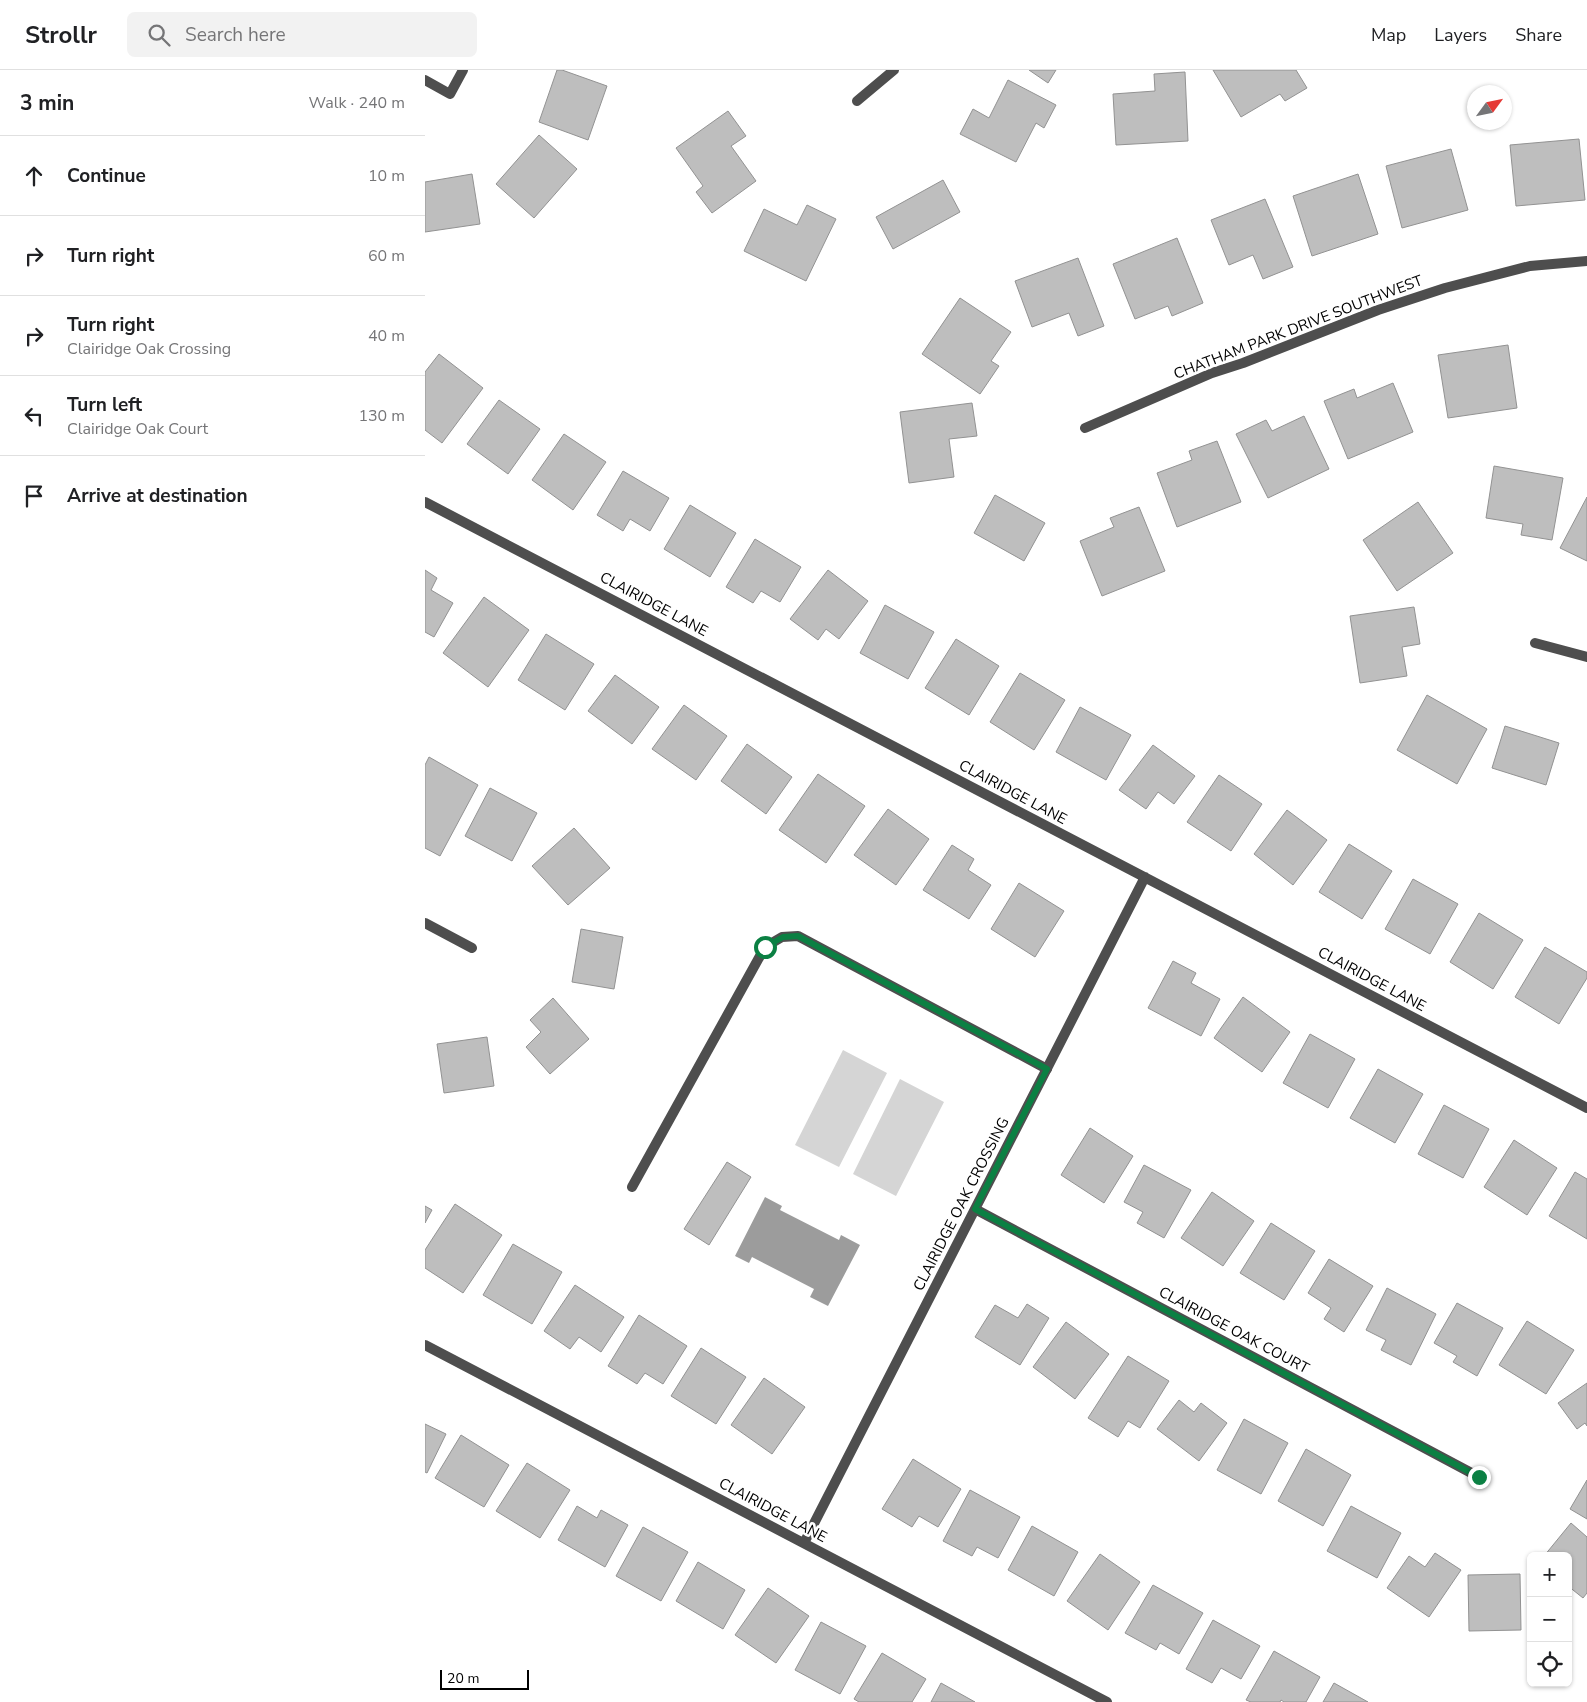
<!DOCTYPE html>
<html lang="en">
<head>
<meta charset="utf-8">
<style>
  :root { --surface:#fff; --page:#f2f2f2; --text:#202124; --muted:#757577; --line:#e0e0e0 }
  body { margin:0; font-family:"Nunito Sans",sans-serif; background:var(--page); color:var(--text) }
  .controls { position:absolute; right:15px; bottom:15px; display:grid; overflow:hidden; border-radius:8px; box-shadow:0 1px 4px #0004 }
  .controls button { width:45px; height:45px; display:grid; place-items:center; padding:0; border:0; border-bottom:1px solid var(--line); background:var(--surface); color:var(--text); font:25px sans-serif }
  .compass { position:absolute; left:1042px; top:15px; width:45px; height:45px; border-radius:50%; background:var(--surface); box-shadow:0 1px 4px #0004; rotate:57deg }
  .scale { position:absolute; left:15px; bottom:12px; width:89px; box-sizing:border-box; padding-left:5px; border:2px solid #000; border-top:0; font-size:14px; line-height:18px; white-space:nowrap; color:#000; -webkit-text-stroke:4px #fff; paint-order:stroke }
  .stop { position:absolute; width:15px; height:15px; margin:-11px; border:4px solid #0b8043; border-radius:50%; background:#fff }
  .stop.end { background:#0b8043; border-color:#fff; box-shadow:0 1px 5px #0008 }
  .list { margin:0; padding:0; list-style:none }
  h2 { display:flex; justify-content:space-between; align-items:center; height:65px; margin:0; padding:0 20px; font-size:21px }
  h2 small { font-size:16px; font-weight:400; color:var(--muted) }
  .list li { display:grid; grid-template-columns:32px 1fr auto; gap:15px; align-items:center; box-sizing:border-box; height:80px; padding:0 20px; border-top:1px solid var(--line) }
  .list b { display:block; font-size:19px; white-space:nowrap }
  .list p { margin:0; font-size:16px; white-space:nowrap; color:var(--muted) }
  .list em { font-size:16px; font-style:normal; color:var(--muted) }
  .icon { flex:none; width:28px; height:28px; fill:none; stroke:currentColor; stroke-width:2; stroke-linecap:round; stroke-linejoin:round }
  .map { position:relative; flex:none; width:1162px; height:1632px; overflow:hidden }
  header { display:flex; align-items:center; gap:30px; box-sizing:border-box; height:70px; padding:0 25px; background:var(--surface); border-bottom:1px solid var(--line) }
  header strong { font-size:24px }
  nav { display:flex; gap:28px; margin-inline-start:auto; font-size:18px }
  .search { width:350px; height:45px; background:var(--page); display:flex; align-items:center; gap:12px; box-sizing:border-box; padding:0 18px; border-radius:8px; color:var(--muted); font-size:19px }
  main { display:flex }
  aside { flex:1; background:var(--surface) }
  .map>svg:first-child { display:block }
  .green { fill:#d5d5d5 }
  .water { fill:#9c9c9c }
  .building { fill:#bebebe; stroke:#929292 }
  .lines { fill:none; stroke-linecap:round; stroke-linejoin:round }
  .lane { stroke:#4e4e4e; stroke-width:10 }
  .street { stroke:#4e4e4e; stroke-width:10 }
  .route { stroke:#0b8043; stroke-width:6 }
  .labels { text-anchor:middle; stroke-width:5; stroke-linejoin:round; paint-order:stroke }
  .street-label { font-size:15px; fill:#000; stroke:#fff }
</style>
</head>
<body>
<header>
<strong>Strollr</strong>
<div class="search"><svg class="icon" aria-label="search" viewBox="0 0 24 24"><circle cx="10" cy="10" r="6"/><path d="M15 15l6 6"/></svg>Search here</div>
<nav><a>Map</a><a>Layers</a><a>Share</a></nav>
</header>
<main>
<aside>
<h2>3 min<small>Walk · 240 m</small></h2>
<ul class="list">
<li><svg class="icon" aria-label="ahead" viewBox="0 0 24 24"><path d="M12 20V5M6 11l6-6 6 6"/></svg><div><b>Continue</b></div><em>10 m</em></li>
<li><svg class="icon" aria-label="right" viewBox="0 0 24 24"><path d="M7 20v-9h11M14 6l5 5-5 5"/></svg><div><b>Turn right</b></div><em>60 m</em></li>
<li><svg class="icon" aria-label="right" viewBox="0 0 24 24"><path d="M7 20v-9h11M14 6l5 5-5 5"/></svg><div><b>Turn right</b><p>Clairidge Oak Crossing</p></div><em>40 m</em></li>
<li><svg class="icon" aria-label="left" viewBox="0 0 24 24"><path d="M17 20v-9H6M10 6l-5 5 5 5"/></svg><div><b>Turn left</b><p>Clairidge Oak Court</p></div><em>130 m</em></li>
<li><svg class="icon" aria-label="arrive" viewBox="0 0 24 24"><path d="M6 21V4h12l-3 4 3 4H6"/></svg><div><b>Arrive at destination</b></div></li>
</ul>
</aside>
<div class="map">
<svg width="1162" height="1632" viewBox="0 0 1162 1632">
  <rect width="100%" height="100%" fill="#fff"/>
  <path class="green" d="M418,980L462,1003L414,1097L370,1075Z
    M475,1009L519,1032L471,1126L428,1104Z"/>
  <path class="water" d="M340,1127L357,1136L355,1140L414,1170L416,1165L435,1175L403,1236L385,1227L389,1219L327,1187L324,1193L310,1186Z"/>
  <path class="building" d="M132,0H137L182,16L163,70L114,52Z
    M604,0H631L623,13Z
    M788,0H871L882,18L860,31L855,24L816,47Z
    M760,2L763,71L691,75L688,24L730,21L729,4Z
    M583,10L631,35L619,58L611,53L591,92L535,64L548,39L564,48Z
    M303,41L321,66L306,76L331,111L287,143L271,122L278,116L251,78Z
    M114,65L152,99L109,148L71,114Z
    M1154,69L1160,130L1091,136L1085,75Z
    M1026,79L1043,140L977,158L961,96Z
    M47,104L55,154L0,162V112Z
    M933,104L953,164L887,186L868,126Z
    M518,110L535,142L468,179L451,147Z
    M840,129L868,197L838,209L828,185L804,195L786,150Z
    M382,135L411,149L381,211L319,181L339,139L372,155Z
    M752,168L778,233L747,246L743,236L710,249L688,194Z
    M653,188L679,256L653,266L644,243L607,257L590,211Z
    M535,228L586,262L566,291L574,296L555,324L497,284Z
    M1083,275L1092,338L1023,348L1013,285Z
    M14,284L58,318L17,373L0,360V302Z
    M968,313L988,362L923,389L899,331L929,319L932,328Z
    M74,330L115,359L83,404L42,374Z
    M547,333L552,366L524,369L529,407L484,413L475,342Z
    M879,346L904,399L843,428L811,364L841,350L847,361Z
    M139,364L181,392L148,440L107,410Z
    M792,371L816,432L752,457L732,403L767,390L764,381Z
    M1069,396L1138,408L1127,470L1096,465L1098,454L1061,448Z
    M198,401L244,428L225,461L205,449L198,461L172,445Z
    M570,425L620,453L599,491L549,463Z
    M1162,427V491L1135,478Z
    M993,432L1028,483L972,521L938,470Z
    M265,435L311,463L285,507L239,479Z
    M714,437L740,501L677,526L655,471L689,457L685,448Z
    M330,469L376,497L355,532L336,521L328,533L301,517Z
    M0,500L12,508L6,520L28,533L9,567L0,562Z
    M403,500L443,531L414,569L401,559L393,570L365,549Z
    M59,527L104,560L63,617L18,583Z
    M460,535L509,562L483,609L435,583Z
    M989,537L995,574L977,577L982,606L935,613L925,546Z
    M121,564L169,594L140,640L93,610Z
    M531,569L574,596L544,645L500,618Z
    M595,603L640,630L609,680L565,652Z
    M190,605L234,637L207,674L163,641Z
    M1002,625L1062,659L1032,714L972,680Z
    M259,635L302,666L271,710L227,679Z
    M655,637L706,665L681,710L631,682Z
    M1080,656L1134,673L1121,715L1067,698Z
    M322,674L367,707L341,744L296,711Z
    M728,675L770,706L749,734L733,722L721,739L694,720Z
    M4,687L53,715L15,786L0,778V695Z
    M393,704L440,736L401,793L354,760Z
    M794,705L837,734L806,781L762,752Z
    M65,718L112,743L87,791L40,766Z
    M463,739L504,769L471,815L429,785Z
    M862,740L902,770L868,815L829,784Z
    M149,758L185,798L143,835L107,796Z
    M924,774L967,801L937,849L894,822Z
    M527,775L549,789L543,800L566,815L544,849L498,820Z
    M988,809L1033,834L1005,884L960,859Z
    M594,813L639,841L610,887L566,859Z
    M1054,843L1098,870L1068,919L1025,892Z
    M156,859L198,867L189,919L147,912Z
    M1120,877L1162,902V908L1134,954L1090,927Z
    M748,891L771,903L766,913L795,929L776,966L723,938Z
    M818,927L865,962L837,1002L789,968Z
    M128,928L164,969L125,1004L101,977L116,962L105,950Z
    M885,964L930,989L903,1038L858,1013Z
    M62,967L69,1016L19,1023L12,974Z
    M953,999L998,1024L970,1073L925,1048Z
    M1019,1035L1064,1059L1038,1108L993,1084Z
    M665,1058L708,1086L679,1133L636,1105Z
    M1089,1070L1132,1098L1102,1145L1059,1117Z
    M302,1092L326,1107L284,1175L259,1159Z
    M719,1095L766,1120L739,1168L712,1153L718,1142L699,1132Z
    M1150,1102L1162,1109V1169L1124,1146Z
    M787,1122L829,1151L798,1196L756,1168Z
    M30,1134L77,1165L38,1223L0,1198V1180Z
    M0,1136L7,1140L0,1153Z
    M846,1153L890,1181L859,1230L815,1203Z
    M88,1174L137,1202L107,1254L58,1225Z
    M904,1189L948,1216L919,1262L899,1249L906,1238L883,1223Z
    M150,1215L199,1247L176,1282L154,1267L145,1279L119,1261Z
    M962,1218L1011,1244L986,1295L956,1280L961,1270L941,1260Z
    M1032,1233L1078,1258L1052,1306L1028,1292L1032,1286L1009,1273Z
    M602,1234L624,1248L595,1295L550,1267L570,1235L593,1248Z
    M214,1245L262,1276L238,1314L220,1303L212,1314L183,1296Z
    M1102,1251L1149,1280L1121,1324L1074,1295Z
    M641,1252L684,1284L650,1329L608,1297Z
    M276,1278L321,1307L291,1354L246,1326Z
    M703,1286L744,1311L715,1358L703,1351L693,1367L663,1348Z
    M339,1308L380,1337L347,1384L306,1355Z
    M1162,1313V1356L1160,1353L1152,1359L1133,1333Z
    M754,1330L769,1342L776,1333L802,1353L774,1391L732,1359Z
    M819,1349L863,1373L836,1424L792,1400Z
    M0,1354L21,1364L2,1403L0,1402Z
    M36,1365L84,1395L59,1437L10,1408Z
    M881,1379L926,1405L898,1456L853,1431Z
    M488,1389L536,1419L513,1457L494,1446L487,1457L457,1439Z
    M102,1393L145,1420L115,1468L71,1441Z
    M1162,1410V1449L1145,1439Z
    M545,1420L595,1447L573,1488L552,1477L547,1486L518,1471Z
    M152,1436L172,1448L176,1440L203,1455L180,1497L133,1470Z
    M926,1436L976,1463L952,1508L902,1481Z
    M1146,1453L1162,1467V1523L1158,1528L1143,1516V1486H1119Z
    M607,1456L653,1482L629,1526L583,1500Z
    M218,1457L263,1482L236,1531L191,1506Z
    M1010,1483L1036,1500L1004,1547L962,1518L984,1486L1000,1497Z
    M675,1484L715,1512L683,1560L642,1531Z
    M273,1492L320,1520L298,1559L251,1531Z
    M1095,1504L1096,1560L1044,1561L1043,1505Z
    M728,1515L778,1543L754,1584L735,1573L731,1580L700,1563Z
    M343,1518L384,1546L351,1593L310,1565Z
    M788,1550L835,1576L816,1609L796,1598L787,1613L761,1599Z
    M396,1552L441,1576L415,1624L370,1600Z
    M849,1581L895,1607L881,1632H859L856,1630L855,1632H826L821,1630Z
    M457,1583L501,1609L487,1632H434L429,1629Z
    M516,1613L550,1632H506Z
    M909,1613L943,1632H898Z"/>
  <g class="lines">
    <path class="lane" d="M207,1117L340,877L357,867L373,866L622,999"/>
    <path class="street" d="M0,10L25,24L38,0
      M432,31L469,0
      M660,358L787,303L818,293L953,240L1020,218L1105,196L1162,191
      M0,432L1162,1038
      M1110,573L1162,587
      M0,853L47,878
      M550,1139L1054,1407
      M0,1275L682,1632
      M379,1473L720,807"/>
  </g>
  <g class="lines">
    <path class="route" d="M340,877L358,867L373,866L622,999L550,1139L1054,1407"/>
  </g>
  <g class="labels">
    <g class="street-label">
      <text transform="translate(873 257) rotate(-21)" y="5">CHATHAM PARK DRIVE SOUTHWEST</text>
      <text transform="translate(229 534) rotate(28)" y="5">CLAIRIDGE LANE</text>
      <text transform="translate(588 722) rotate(28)" y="5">CLAIRIDGE LANE</text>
      <text transform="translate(947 909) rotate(28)" y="5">CLAIRIDGE LANE</text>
      <text transform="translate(536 1134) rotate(-63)" y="5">CLAIRIDGE OAK CROSSING</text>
      <text transform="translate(809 1260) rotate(28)" y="5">CLAIRIDGE OAK COURT</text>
      <text transform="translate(348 1440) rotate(28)" y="5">CLAIRIDGE LANE</text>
    </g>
  </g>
</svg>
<div class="controls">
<button>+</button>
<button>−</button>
<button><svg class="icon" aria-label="locate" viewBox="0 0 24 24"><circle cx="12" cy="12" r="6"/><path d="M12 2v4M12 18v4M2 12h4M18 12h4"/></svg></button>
</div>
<svg class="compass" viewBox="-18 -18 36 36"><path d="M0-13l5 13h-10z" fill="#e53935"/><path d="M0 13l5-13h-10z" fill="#757577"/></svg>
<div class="scale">20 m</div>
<div class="stop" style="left:340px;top:877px"></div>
<div class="stop end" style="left:1054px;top:1407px"></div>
</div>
</main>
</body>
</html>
